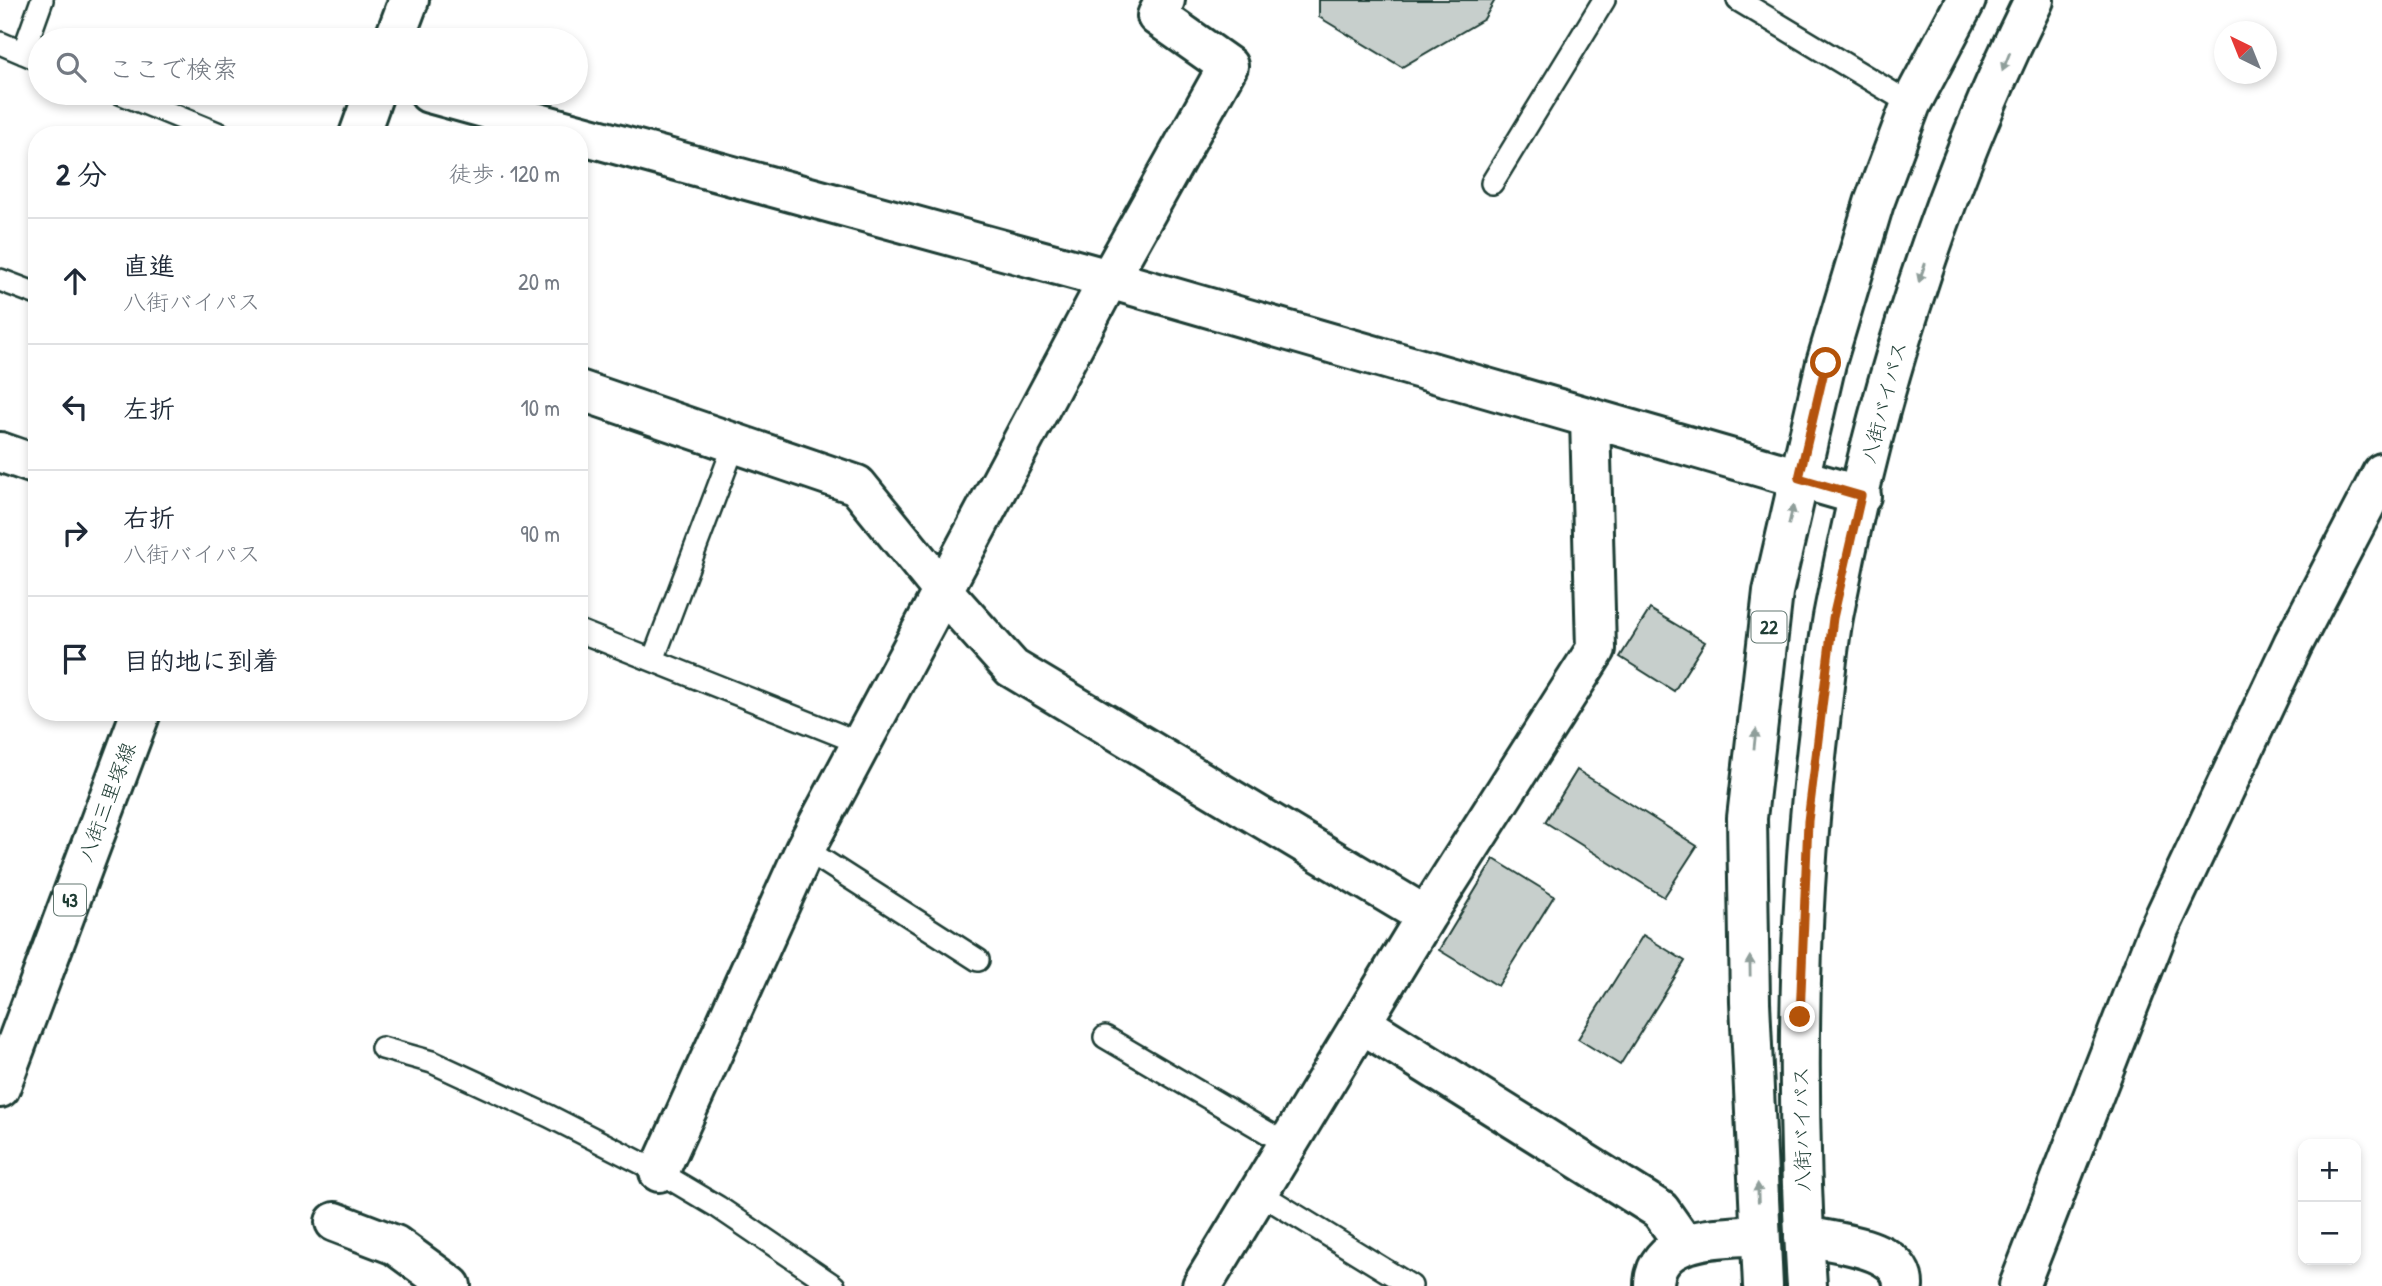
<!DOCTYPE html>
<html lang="ja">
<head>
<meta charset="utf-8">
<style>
  :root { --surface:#fff; --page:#f2f2f3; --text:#1f2937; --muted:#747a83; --line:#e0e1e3 }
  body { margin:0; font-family:"Patrick Hand","Klee One",sans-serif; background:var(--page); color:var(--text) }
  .controls { position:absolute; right:21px; bottom:21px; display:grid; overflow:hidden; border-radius:14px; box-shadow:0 4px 10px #0003 }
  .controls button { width:63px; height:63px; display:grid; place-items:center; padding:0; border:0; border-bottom:2px solid var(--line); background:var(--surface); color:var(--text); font:35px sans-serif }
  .compass { position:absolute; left:2214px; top:21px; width:63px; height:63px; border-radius:50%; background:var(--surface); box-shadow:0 4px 10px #0003; rotate:317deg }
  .stop { position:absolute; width:21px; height:21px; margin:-16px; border:5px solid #b45309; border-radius:50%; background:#fff }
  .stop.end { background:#b45309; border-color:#fff; box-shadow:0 2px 7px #0008 }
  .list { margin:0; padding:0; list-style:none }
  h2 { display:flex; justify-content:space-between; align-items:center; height:91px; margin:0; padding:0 28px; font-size:30px }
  h2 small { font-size:23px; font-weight:400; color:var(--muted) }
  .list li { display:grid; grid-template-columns:46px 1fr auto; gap:21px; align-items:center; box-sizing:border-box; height:126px; padding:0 28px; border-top:2px solid var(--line) }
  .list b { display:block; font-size:26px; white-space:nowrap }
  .list p { margin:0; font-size:23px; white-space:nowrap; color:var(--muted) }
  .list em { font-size:23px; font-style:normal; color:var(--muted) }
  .icon { flex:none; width:38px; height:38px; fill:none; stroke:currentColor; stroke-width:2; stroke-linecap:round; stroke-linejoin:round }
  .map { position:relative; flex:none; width:2382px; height:1286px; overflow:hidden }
  .search { position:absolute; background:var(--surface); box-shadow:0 4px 10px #0003; left:28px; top:28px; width:560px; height:77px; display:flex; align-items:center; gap:18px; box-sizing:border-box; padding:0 24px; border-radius:38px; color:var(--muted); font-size:26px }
  .panel { position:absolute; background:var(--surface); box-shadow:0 4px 10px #0003; left:28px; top:126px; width:560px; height:595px; border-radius:28px }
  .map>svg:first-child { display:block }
  .building { fill:#c7cfcc; stroke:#1f3d34; stroke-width:2 }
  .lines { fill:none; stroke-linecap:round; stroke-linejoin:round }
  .service-casing { stroke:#1f3d34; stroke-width:26 }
  .minor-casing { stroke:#1f3d34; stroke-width:44 }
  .tertiary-casing { stroke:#1f3d34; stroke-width:44 }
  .primary-casing { stroke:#1f3d34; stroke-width:44 }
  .service { stroke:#fff; stroke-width:21 }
  .minor { stroke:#fff; stroke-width:38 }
  .tertiary { stroke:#fff; stroke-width:38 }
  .primary { stroke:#fff; stroke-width:38 }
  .oneway { fill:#8f9e9a }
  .route { stroke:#b45309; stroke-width:9 }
  .labels { text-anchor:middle; stroke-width:5; stroke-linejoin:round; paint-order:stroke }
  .shield { fill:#fff; stroke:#627771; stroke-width:2 }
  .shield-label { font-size:19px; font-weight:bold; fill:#1f3d34 }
  .street-label { font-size:21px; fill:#1f3d34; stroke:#fff }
</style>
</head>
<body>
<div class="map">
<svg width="2382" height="1286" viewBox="0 0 2382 1286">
  <rect width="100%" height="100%" fill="#fff"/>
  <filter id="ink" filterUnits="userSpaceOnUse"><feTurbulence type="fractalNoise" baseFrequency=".0143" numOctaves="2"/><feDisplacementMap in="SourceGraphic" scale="14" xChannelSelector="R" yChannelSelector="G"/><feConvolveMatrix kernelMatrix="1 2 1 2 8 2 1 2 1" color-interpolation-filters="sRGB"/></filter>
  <g filter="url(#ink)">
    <path class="building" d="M1319,0H1495L1484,19L1402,67L1319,17Z
      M1650,609L1705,642L1674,691L1620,657Z
      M1577,770L1697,846L1664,897L1545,822Z
      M1494,859L1554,896L1498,986L1439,950Z
      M1643,935L1685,961L1620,1065L1578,1039Z"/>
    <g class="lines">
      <g class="service-casing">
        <path id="service" d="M1738,0L1911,104
          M0,43L40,60
          M23,53L42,0
          M120,93L222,135
          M1492,183L1604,0
          M0,280L37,294
          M579,631L860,743
          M653,660L735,443
          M805,849L978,960
          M1105,1037L1287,1144
          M382,1048L432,1062L549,1116L659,1172L718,1207L834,1286
          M1258,1192L1411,1286"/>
      </g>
      <g class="minor-casing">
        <path id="minor" d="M579,390L857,485L942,590L1012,668L1426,916
          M0,452L37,465
          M1361,1023L1660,1210L1684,1244
          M659,1172L805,849L1109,279L1228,66L1157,16L1165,0
          M335,1222L395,1245L451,1286
          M1804,1236C1833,1242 1904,1247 1903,1286
          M1202,1286L1426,916L1596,649L1590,418
          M1654,1286C1654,1234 1724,1238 1760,1235
          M2019,1286L2157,933L2293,644L2382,473"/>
      </g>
      <g class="tertiary-casing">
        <path id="tertiary" d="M429,93L1109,279L1861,496"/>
      </g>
      <g class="primary-casing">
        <path id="primary" d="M394,40L409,0
          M359,135L374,93
          M0,1088L141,712
          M1763,1286L1750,1002L1747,818L1773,592L1826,363L1874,203L1911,104L1966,0
          M1807,1286C1795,1098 1797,909 1820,722C1824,687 1827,652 1833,617C1873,404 1938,194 2034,0"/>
      </g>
      <use href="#service" class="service"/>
      <use href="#minor" class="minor"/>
      <use href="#tertiary" class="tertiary"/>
      <use href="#primary" class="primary"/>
    </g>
    <defs><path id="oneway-solid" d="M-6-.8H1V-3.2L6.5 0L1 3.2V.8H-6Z" transform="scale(1.75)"/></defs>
    <g class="oneway">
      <use href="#oneway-solid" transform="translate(2006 62) rotate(112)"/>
      <use href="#oneway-solid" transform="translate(1922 273) rotate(109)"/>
      <use href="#oneway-solid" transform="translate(1791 515) rotate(-77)"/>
      <use href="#oneway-solid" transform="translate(1755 739) rotate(-84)"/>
      <use href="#oneway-solid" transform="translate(1750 966) rotate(-91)"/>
      <use href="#oneway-solid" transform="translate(1758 1193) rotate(-92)"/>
    </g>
  </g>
  <g class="lines" filter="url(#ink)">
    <path class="route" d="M1800,1017L1808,821L1833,618L1861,496L1799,478L1826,363"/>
  </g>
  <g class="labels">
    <g class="shield">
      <rect x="1751.5" y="611.5" width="35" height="31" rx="5"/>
      <rect x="54" y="884.5" width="32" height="31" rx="5"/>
    </g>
    <g class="shield-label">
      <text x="1769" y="634">22</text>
      <text x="70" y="907">43</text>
    </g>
    <g class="street-label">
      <text transform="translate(1884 402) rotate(-75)" y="7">八街バイパス</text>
      <text transform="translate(107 802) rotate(-69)" y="7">八街三里塚線</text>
      <text transform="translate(1802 1129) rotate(-91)" y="7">八街バイパス</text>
    </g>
  </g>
</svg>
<div class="controls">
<button>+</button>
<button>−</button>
</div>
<svg class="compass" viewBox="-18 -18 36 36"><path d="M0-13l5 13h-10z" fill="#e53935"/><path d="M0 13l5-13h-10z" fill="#747a83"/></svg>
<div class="stop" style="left:1826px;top:363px"></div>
<div class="stop end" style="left:1800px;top:1017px"></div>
<div class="search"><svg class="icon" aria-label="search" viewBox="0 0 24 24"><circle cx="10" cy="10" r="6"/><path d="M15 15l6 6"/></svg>ここで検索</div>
<section class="panel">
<h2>2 分<small>徒歩 · 120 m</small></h2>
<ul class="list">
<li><svg class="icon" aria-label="ahead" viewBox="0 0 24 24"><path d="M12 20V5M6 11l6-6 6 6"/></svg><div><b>直進</b><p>八街バイパス</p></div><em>20 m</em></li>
<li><svg class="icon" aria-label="left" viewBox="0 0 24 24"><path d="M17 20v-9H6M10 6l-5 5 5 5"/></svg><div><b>左折</b></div><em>10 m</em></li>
<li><svg class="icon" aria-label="right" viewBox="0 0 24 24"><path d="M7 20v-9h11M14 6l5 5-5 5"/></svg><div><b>右折</b><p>八街バイパス</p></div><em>90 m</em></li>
<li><svg class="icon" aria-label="arrive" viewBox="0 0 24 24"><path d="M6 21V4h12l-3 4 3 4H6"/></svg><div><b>目的地に到着</b></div></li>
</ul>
</section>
</div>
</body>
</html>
